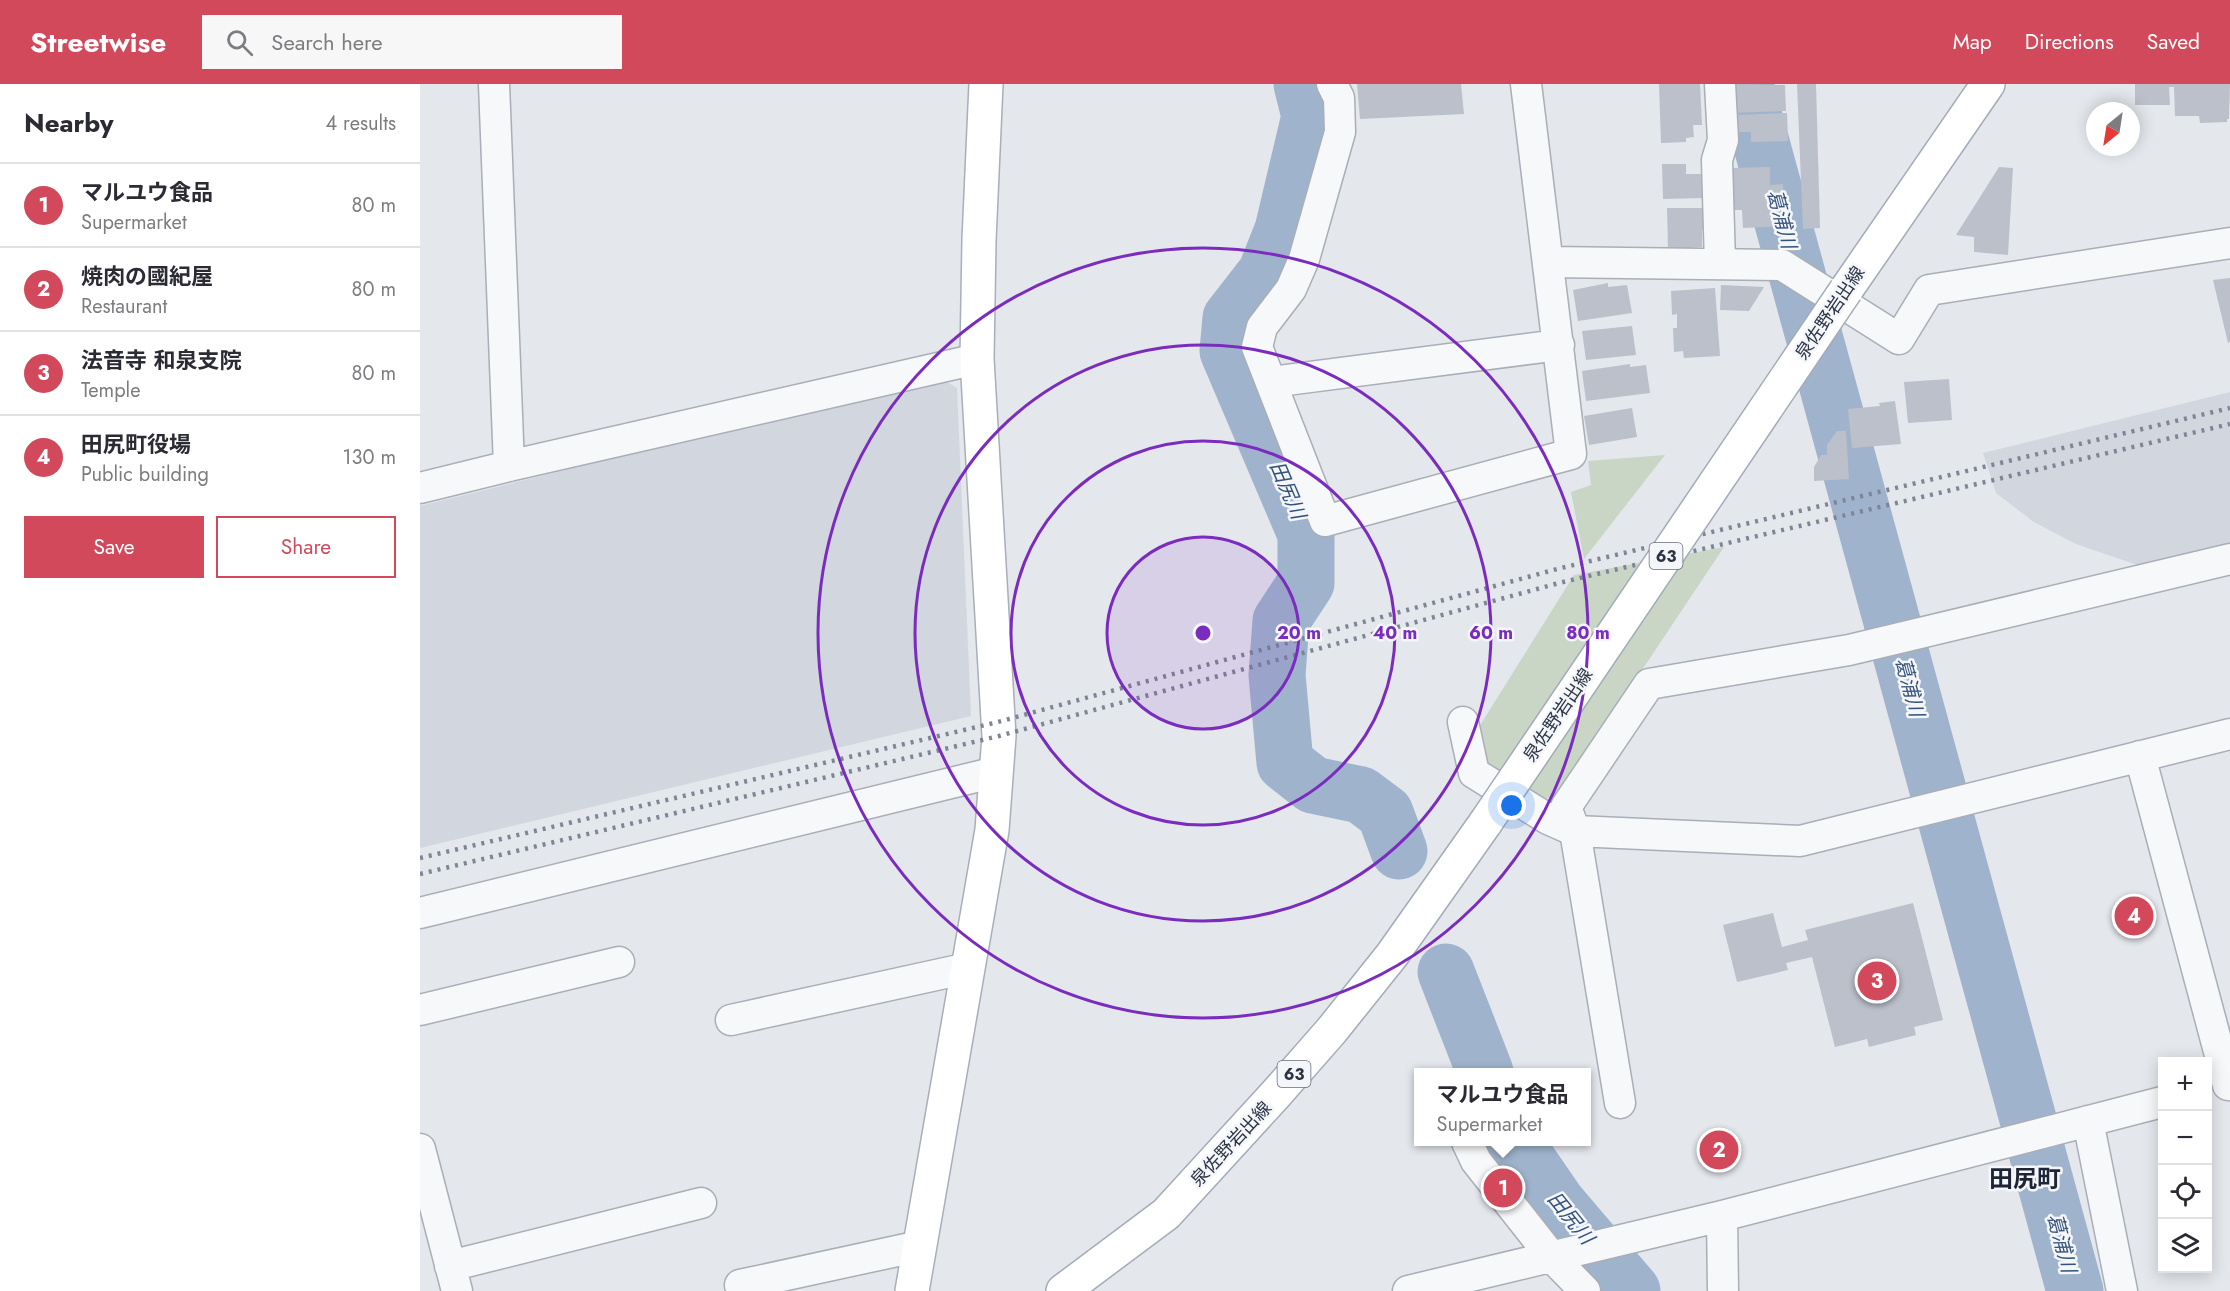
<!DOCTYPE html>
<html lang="en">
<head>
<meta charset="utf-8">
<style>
  :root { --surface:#fff; --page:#f7f7f7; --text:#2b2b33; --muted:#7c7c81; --line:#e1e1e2; --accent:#d1495b }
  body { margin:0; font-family:Jost,"Noto Sans JP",sans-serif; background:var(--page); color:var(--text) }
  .controls { position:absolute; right:18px; bottom:18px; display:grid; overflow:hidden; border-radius:0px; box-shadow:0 3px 15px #0003 }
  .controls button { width:54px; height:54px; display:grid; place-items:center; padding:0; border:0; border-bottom:2px solid var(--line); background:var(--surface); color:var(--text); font:30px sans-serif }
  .compass { position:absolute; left:1666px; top:18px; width:54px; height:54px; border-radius:50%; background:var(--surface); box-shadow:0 3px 15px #0003; rotate:210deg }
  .you { position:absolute; left:1092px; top:722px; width:21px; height:21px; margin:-15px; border:4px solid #fff; border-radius:50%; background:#1a73e8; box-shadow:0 0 0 9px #1a73e833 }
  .badge { display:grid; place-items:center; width:39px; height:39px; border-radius:50%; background:var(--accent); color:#fff; font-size:20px; font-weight:700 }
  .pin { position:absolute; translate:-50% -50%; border:3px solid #fff; box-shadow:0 2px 6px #0006 }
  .popup { position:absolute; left:994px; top:984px; width:177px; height:78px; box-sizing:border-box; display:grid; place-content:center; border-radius:0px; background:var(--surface); filter:drop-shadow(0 2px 4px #0005); font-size:20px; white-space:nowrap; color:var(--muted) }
  .popup b { font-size:22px; color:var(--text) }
  .popup::after { content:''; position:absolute; left:50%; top:100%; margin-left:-12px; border:12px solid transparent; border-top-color:var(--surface) }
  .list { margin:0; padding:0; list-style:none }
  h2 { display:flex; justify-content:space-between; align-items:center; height:78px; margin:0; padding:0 24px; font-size:26px }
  h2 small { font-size:20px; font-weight:400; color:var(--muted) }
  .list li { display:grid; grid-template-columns:39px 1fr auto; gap:18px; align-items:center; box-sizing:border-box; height:84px; padding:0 24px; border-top:2px solid var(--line) }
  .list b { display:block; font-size:22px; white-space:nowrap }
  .list p { margin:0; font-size:20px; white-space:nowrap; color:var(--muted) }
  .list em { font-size:20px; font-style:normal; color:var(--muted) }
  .actions { display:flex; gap:12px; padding:18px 24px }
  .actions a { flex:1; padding:14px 0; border:2px solid var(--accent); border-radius:0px; text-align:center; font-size:21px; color:var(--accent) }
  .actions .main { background:var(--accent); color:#fff }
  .icon { flex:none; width:33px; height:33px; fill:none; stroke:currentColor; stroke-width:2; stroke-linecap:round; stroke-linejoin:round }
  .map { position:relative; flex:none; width:1810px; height:1207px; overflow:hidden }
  header { display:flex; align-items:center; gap:36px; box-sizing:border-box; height:84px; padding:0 30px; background:var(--accent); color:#fff }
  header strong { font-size:28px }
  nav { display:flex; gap:33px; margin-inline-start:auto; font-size:21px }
  .search { width:420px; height:54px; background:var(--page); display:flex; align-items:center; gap:15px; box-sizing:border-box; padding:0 21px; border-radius:0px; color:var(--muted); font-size:22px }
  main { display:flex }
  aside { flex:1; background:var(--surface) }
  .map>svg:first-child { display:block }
  .built { fill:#d2d6de }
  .green { fill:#c9d6c5 }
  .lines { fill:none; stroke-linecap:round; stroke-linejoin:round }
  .river { stroke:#9fb4cc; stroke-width:57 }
  .building { fill:#bbc0ca }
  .street-casing { stroke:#a9aeb7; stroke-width:33 }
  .secondary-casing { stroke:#a9aeb7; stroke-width:36 }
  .primary-casing { stroke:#a3abb8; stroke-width:36 }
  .street { stroke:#f7f8fa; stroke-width:30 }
  .secondary { stroke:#fff; stroke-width:33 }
  .primary { stroke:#fff; stroke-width:33 }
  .rail { stroke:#7d8696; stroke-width:4.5; stroke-dasharray:3 6; stroke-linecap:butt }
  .primary-bridge-casing { stroke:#a3abb8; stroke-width:36; stroke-linecap:butt }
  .primary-bridge { stroke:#fff; stroke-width:33 }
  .ring { fill:none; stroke:#7b2cbf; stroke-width:3 }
  .labels { text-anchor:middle; stroke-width:5; stroke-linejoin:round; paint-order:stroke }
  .shield { fill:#f4f6f9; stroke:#676e7b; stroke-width:1.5 }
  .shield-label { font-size:16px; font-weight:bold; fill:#2b3445 }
  .street-label { font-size:18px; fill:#2b3445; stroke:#f4f6f9 }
  .water-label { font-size:20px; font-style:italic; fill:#34527a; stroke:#f4f6f9 }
  .district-label { font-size:24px; font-weight:bold; fill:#1d2536; stroke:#f4f6f9 }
  .centre { fill:#7b2cbf; stroke:#f4f6f9; stroke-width:3 }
  .ring-label { font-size:18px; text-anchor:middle; font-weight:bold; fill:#7b2cbf; stroke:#f4f6f9; stroke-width:5; stroke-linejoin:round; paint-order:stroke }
</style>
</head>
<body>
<header>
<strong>Streetwise</strong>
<div class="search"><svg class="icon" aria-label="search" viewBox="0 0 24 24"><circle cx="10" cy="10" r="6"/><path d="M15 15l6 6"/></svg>Search here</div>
<nav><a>Map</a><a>Directions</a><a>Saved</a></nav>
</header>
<main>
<aside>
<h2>Nearby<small>4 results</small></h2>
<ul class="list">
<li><span class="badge">1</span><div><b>マルユウ食品</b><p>Supermarket</p></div><em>80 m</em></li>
<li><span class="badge">2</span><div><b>焼肉の國紀屋</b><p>Restaurant</p></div><em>80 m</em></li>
<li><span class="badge">3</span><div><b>法音寺 和泉支院</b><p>Temple</p></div><em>80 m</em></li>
<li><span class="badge">4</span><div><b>田尻町役場</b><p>Public building</p></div><em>130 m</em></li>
</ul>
<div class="actions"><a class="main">Save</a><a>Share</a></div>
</aside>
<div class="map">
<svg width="1810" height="1207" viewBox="0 0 1810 1207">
  <rect width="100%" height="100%" fill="#e4e7ec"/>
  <path class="built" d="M519,293L537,304L551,632L0,764V422Z
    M1810,308V459L1720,482L1656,460L1614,438L1576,409L1563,369Z"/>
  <path class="green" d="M1245,371L1164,475L1151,408L1171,401L1168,377Z
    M1304,463L1138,712L1104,720L1058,691L1054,651L1154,491Z"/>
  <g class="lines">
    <path class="river" d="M882,0L890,32L863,146L846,189L811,234L808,267L886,450V499L861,537L857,591L865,679L893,701L941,711L965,729L979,767
      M1325,0L1655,1207
      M1026,888L1065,988
      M1095,1058L1137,1119L1212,1207"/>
  </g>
  <path class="building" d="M937,0H1041L1044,30L940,35Z
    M1239,0H1280L1282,41H1273L1274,53L1266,54V58L1241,59Z
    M1309,0L1365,1L1366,27L1310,29Z
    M1377,0H1396L1400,144L1383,145Z
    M1715,0H1810L1809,35H1807V38L1780,39L1779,32H1755L1754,3H1749L1750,21H1715Z
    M1367,29L1368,57L1331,58V48H1313V31Z
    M1242,80H1266V90H1283L1284,114L1243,115Z
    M1350,83V101L1363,100L1364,142L1323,144L1322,126H1312L1311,84Z
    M1579,83L1593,84L1588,171L1554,168V153L1536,151Z
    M1247,124H1284L1285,145L1282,146V163L1248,166Z
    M1810,194V258L1808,259L1793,196Z
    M1188,199V203L1207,201L1212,229L1158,237L1153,206Z
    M1301,201L1344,203L1329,227L1300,226Z
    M1295,204L1300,272L1264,274L1263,267L1254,268L1253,244H1257V230L1252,231L1251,207Z
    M1212,242L1216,271L1166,276L1162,247Z
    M1210,280V283L1226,281L1230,309L1166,317L1162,287Z
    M1529,295L1532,336L1488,339L1484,298Z
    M1475,317L1481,360L1432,364L1428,325L1460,322L1459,319Z
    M1212,324L1217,353L1169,361L1164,332Z
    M1417,347H1426L1429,395L1394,397V383L1401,371H1407V361Z
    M1493,819L1523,936L1494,943L1496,951L1449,963L1447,955L1415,963L1392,873L1366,879L1368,886L1317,898L1303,841L1353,829L1362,863L1388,856L1385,846Z"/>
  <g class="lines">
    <g class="street-casing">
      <path id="street" d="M74,0L89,382
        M912,0L919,14L920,48L884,175L871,205L842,243L837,263L905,437L1151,370L1106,0
        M1129,178L1362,181L1479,255L1509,206L1810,159
        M1300,180L1297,76L1303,56L1300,0
        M851,298L1139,261
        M0,404L89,382L557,275
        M1043,638L1054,689L1128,735L1155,747L1380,757L1810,650
        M1720,672L1808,1001
        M0,829L576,688
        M0,926L199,878
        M311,936L548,884
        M1200,1019L1155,747L1146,723L1229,600L1429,566L1810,475
        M1668,1037L1702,1207
        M1047,1058L1056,1077L1131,1172L1165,1207
        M0,1065L37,1207
        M1302,1132L1303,1207
        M30,1182L281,1119
        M320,1201L500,1162
        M988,1207L1302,1132L1742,1018"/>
    </g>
    <g class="secondary-casing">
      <path id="secondary" d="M492,1207L572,746L579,652L557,275L559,156L566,0"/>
    </g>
    <g class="primary-casing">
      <path id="primary" d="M1426,206L1568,0
        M643,1207L746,1130L855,1011L912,946L972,871L1066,738"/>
    </g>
    <use href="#street" class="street"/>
    <use href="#secondary" class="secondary"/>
    <use href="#primary" class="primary"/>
    <path class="rail" d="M0,774L578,638L1137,485L1810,324
      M0,790L579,652L1139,499L1810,340"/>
    <g class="primary-bridge-casing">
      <path id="primary-bridge" d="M1066,738L1426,206"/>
    </g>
    <use href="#primary-bridge" class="primary-bridge"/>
  </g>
  <circle cx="783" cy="549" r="96" fill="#7b2cbf" fill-opacity=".12"/>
  <g class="ring">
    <circle cx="783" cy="549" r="96"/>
    <circle cx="783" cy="549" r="192"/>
    <circle cx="783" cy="549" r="288"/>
    <circle cx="783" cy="549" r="385"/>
  </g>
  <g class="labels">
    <g class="shield">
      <rect x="1229.5" y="459" width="33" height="26" rx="4.5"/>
      <rect x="857.5" y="977" width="33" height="26" rx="4.5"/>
    </g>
    <g class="shield-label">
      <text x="1246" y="478">63</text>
      <text x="874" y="996">63</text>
    </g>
    <g class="street-label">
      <text transform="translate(1410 229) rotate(-56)" y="6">泉佐野岩出線</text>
      <text transform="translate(1138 631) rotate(-56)" y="6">泉佐野岩出線</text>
      <text transform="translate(811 1060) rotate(-47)" y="6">泉佐野岩出線</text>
    </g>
    <g class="water-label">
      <text transform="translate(1362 135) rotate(75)" y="7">葛浦川</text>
      <text transform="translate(868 406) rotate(67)" y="7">田尻川</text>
      <text transform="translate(1490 603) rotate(75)" y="7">葛浦川</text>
      <text transform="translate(1151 1134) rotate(51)" y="7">田尻川</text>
      <text transform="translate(1642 1159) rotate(75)" y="7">葛浦川</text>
    </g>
    <g class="district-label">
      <text x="1605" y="1103">田尻町</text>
    </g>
  </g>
  <circle cx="783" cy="549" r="9" class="centre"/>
  <g class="ring-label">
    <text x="879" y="555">20 m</text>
    <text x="975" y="555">40 m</text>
    <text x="1071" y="555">60 m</text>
    <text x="1168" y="555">80 m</text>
  </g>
</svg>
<div class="controls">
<button>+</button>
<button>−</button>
<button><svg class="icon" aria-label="locate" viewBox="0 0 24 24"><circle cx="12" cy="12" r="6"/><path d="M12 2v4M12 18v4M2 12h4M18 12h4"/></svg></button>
<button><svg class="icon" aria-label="layers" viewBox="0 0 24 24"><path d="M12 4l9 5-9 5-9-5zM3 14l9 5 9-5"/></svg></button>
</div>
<svg class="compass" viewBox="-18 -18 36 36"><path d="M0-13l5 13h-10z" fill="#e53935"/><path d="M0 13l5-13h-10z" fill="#7c7c81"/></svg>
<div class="you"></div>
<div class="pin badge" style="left:1083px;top:1104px">1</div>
<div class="popup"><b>マルユウ食品</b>Supermarket</div>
<div class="pin badge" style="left:1299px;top:1066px">2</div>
<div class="pin badge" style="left:1457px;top:897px">3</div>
<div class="pin badge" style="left:1714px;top:832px">4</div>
</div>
</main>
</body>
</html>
